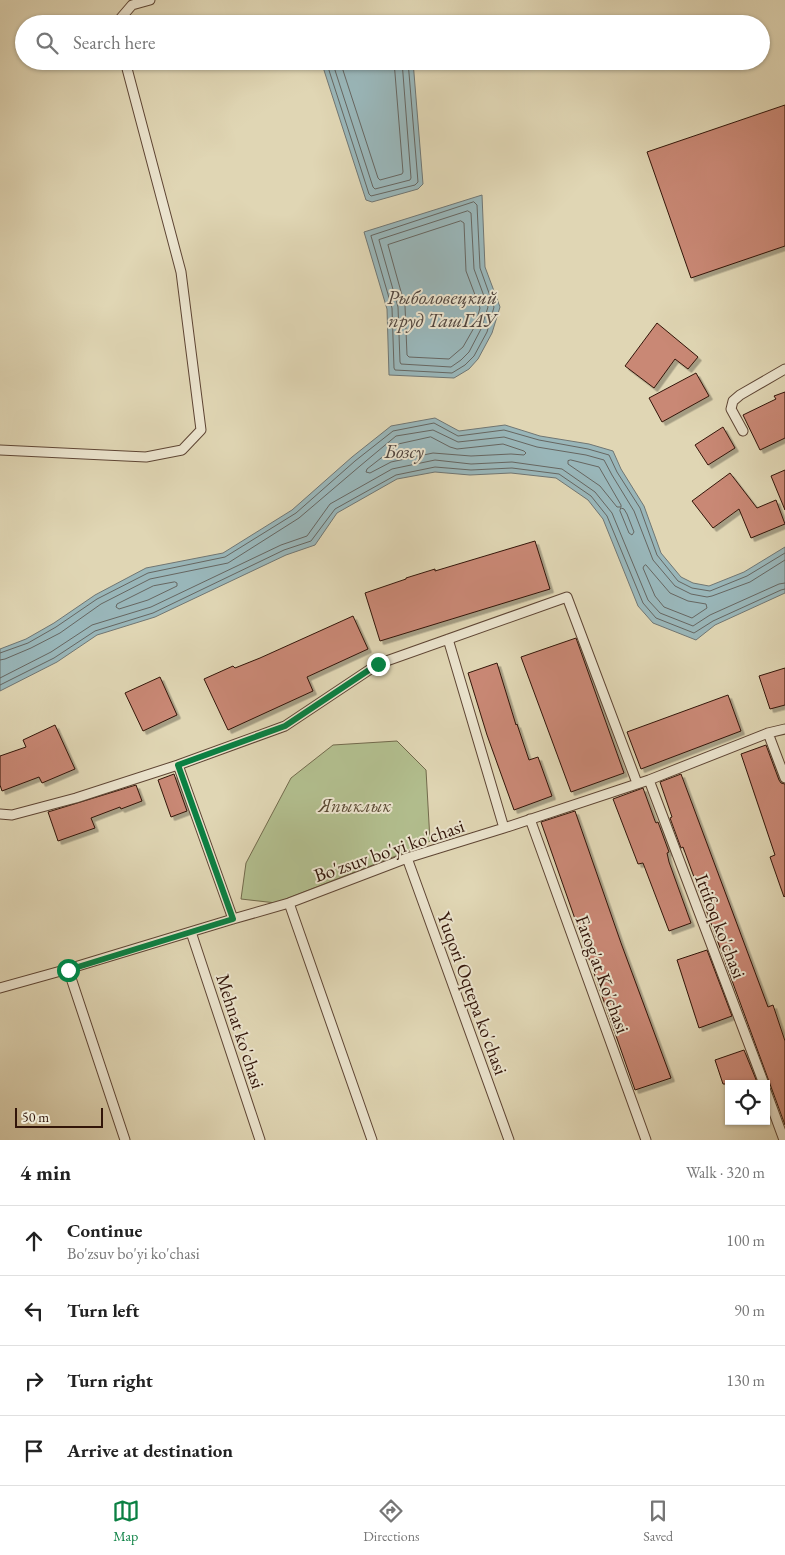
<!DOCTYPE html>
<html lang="en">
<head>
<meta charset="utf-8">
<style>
  :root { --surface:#fff; --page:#f6f6f6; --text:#222; --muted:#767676; --line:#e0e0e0; --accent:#0b8043 }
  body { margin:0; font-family:"EB Garamond",serif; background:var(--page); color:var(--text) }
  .controls { position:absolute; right:15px; bottom:15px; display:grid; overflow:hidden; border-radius:0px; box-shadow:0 1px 4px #0004 }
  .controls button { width:45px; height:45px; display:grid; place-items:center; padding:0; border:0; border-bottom:1px solid var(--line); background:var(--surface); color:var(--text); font:25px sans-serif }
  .scale { position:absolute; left:15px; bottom:12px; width:88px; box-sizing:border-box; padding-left:5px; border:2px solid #321509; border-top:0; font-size:14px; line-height:18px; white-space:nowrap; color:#321509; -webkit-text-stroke:4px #ebe4ce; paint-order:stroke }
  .stop { position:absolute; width:15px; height:15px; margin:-11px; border:4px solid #0b8043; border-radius:50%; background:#fff }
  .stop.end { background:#0b8043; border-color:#fff; box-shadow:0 1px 5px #0008 }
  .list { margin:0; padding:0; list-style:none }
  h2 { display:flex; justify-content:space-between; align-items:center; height:65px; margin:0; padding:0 20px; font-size:21px }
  h2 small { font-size:16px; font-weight:400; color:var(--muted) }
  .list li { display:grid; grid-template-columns:32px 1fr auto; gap:15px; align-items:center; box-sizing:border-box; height:70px; padding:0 20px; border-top:1px solid var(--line) }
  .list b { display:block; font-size:19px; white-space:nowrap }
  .list p { margin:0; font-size:16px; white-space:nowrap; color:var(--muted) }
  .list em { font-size:16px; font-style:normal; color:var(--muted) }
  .icon { flex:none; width:28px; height:28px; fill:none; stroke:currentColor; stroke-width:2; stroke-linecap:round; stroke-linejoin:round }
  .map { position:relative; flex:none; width:785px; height:1140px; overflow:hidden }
  .search { position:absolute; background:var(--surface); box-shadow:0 1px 4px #0004; left:15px; right:15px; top:15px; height:55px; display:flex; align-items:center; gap:12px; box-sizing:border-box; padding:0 18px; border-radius:28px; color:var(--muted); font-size:19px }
  .sheet { height:345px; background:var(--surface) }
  nav { display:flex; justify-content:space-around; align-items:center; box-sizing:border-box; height:70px; border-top:1px solid var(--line); background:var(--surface); font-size:14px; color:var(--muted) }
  nav a { display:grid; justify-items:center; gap:2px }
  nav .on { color:var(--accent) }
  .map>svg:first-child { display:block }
  .green { fill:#b2be8e; stroke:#726a4c }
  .water { fill:#99b6b9; stroke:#707673 }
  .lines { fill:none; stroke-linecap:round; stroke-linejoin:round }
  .shore { stroke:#666661; stroke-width:1 }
  .building { fill:#c98874; stroke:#321509; filter:url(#shadow) }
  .minor-casing { stroke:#5e4534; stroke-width:11 }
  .minor { stroke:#ebe4ce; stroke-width:9 }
  .route { stroke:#0b8043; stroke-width:6 }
  .labels { text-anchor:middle; stroke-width:4; stroke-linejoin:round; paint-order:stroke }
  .park-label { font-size:19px; font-style:italic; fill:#584831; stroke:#ebe4ce }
  .street-label { font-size:19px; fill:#321509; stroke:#ebe4ce }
  .water-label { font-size:20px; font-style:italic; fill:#51453e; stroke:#ebe4ce }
</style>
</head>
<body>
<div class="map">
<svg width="785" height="1140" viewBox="0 0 785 1140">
  <defs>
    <filter id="shadow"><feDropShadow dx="3.5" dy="3.5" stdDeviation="0" flood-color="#0004"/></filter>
  </defs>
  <rect width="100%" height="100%" fill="#e0d6b4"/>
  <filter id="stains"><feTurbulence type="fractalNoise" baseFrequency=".004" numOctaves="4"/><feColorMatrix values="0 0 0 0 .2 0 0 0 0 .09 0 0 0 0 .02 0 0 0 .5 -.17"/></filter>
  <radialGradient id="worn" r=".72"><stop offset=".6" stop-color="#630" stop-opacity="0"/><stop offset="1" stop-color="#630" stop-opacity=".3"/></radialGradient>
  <path class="green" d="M397,741L426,770L430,841L416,848L276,903L241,899L246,863L291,778L333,745Z"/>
  <path class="water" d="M381,16L399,17L406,24H351Z
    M321,61H413L423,184L418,189L372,202L366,200Z
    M482,195L485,267L500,307L492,333L478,359L469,369L454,378L389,375L387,309L364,232Z
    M435,418L459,431L505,425L540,436L589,444L613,451L621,469L644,506L661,553L681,577L693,583L709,586L744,572L785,547V593L715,625L696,640L653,623L638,606L603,519L588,500L556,478L511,473L470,475L435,472L397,479L337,513L315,545L286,555L155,617L97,635L57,662L0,691V649L26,639L54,623L95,595L146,568L223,553L292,510L352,457L391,426Z"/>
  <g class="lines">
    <path class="shore" d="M326,61L369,194L371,196L415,185L418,182L408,61
      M332,61L373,187L375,189L410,180L411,178L402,61
      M340,61L378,178L380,180L402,174L403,172L394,61
      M474,202L477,205L480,268L494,307L487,332L474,356L465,365L452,373L395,370L394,368L392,308L371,236Z
      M468,211L471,213L474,269L488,307L481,329L469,352L461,360L451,367L401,364L400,362L398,307L379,240Z
      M461,221L464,223L466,271L480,308L475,326L463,347L449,359L409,357L407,355L405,306L388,245Z
      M431,437L450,447L457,449L503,444L524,451L526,453L524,455L511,454L471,456L433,453L391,462L370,473L366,472L367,469L399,444Z
      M571,460L599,467L621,505V507H617L600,486L568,464V461Z
      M621,508L624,509L627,514L634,532L632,535L629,533L620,511Z
      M646,565L670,593L688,601L706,604L707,608L692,618L664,607L655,596L643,568L644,566Z
      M175,582L177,583V586L148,600L119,609L116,607L117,604L153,586Z
      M0,653L28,643L56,627L97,599L148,573L225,557L296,513L355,461L393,431L434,423L458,436L504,430L539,440L588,449L609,455L617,472L640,508L657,555L678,581L692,588L710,591L747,576L785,553
      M0,660L5,659L31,648L60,633L101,604L150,579L228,563L299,518L360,466L396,436L433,430L458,442L504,437L537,447L586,455L604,460L612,475L634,511L653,560L675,586L691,594L707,597L712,596L750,582L785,560
      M0,678L51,652L92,625L151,607L281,545L307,536L330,504L392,469L435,460L471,464L512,462L562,469L595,492L612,513L648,600L660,613L693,626L710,615L779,584L785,583
      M0,685L54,658L95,631L153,613L284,550L311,541L335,509L396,475L435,467L471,470L512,468L559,474L591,496L607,516L643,603L656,618L694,633L713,621L781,590L785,589"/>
  </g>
  <path class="building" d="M785,105V246L691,278L647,152Z
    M657,323L698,357L688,369L675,359L654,388L625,366Z
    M696,373L709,396L662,422L649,398Z
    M785,392V438L760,450L743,415L776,399L774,396Z
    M723,427L735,448L708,465L695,445Z
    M785,470V510L771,476Z
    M730,473L757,508L776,500L785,524L751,538L739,509L713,528L692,501Z
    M535,541L550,589L380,641L365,593L406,579V578L435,569V571Z
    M353,616L368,649L307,677L313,691L228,730L204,679L233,666L235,668L260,658Z
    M576,638L624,773L571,792L521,657Z
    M497,663L516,725L517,724L529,760L538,757L552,796L514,810L487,735L468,673Z
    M785,668V705L770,709L759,676Z
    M160,677L177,715L143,731L125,693Z
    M728,695L741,731L641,769L627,732Z
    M55,725L75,769L42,783L39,777L2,791L0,785V756L26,747L23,740Z
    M766,745L779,780L781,783L785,784V896L784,897L770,857L775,855L741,754Z
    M174,774L187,811L171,817L158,780Z
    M681,774L768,1007L773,1005L785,1041V1125L683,847L681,848L670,818L672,817L660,782Z
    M136,785L142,801L121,809L120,807L91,818L95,828L58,841L48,812Z
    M643,788L655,821L656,823L658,822L669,852L667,853L669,862L691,923L669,931L643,863L638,864L613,799Z
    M575,811L621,943L671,1078L635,1090L541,822Z
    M707,950L732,1016L699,1028L677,960Z
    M744,1050L757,1082L752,1084H723L715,1060Z"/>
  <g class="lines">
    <g class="minor-casing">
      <path id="minor" d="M120,24V19L132,5L150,0
        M743,431L731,409L733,401L740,395L785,369
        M0,450L146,457L182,450L201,430L181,272L125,61
        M448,639L504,828
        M768,733L785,778
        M178,765L233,919
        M649,780L764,1084
        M0,814L12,815L76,798L178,765L285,726L378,664L567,597L637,783
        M530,819L646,1140
        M407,858L509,1140
        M289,903L372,1140
        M191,932L260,1140
        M68,969L125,1140
        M0,988L68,969L233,919L289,903L407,858L504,828L649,780L768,733L785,729
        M766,1091L784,1140"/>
    </g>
    <use href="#minor" class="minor"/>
  </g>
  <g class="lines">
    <path class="route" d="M68,970L233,919L178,765L285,726L378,664"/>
  </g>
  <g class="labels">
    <g class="park-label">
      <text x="355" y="812">Япыклык</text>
    </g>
    <g class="street-label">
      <text transform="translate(389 850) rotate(-19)" y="7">Bo'zsuv bo'yi ko'chasi</text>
      <text transform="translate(721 926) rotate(69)" y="7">Ittifoq ko'chasi</text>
      <text transform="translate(603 974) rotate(70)" y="7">Farog'at Ko'chasi</text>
      <text transform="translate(473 993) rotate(70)" y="7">Yuqori Oqtepa ko'chasi</text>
      <text transform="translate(241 1031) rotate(72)" y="7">Mehnat ko'chasi</text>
    </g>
    <g class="water-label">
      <text x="442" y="304">Рыболовецкий<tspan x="442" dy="23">пруд ТашГАУ</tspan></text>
      <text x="404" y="458">Бозсу</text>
    </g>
  </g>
  <rect width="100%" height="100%" filter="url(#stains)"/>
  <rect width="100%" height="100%" fill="url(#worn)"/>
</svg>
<div class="controls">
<button><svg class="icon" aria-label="locate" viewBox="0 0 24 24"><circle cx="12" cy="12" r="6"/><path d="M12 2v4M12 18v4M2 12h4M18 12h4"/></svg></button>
</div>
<div class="scale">50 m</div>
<div class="stop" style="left:68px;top:970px"></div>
<div class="stop end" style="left:378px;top:664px"></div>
<div class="search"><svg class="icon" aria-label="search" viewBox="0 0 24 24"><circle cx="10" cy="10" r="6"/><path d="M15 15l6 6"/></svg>Search here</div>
</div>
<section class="sheet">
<h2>4 min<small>Walk · 320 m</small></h2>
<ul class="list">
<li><svg class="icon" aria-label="ahead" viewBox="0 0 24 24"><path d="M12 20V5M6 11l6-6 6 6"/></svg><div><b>Continue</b><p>Bo'zsuv bo'yi ko'chasi</p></div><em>100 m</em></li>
<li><svg class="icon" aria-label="left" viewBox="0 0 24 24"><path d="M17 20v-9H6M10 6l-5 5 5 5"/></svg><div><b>Turn left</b></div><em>90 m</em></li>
<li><svg class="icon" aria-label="right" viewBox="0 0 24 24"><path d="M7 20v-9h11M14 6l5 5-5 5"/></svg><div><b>Turn right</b></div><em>130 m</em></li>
<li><svg class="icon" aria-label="arrive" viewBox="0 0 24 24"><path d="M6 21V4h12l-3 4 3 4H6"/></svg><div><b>Arrive at destination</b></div></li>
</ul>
</section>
<nav>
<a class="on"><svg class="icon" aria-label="map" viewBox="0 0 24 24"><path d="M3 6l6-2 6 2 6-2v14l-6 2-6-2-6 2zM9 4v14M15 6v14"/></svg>Map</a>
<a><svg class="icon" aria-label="directions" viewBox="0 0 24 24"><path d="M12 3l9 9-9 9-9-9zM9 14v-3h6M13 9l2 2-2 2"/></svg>Directions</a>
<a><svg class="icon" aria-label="saved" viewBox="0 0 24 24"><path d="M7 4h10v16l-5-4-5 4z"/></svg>Saved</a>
</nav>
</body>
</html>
